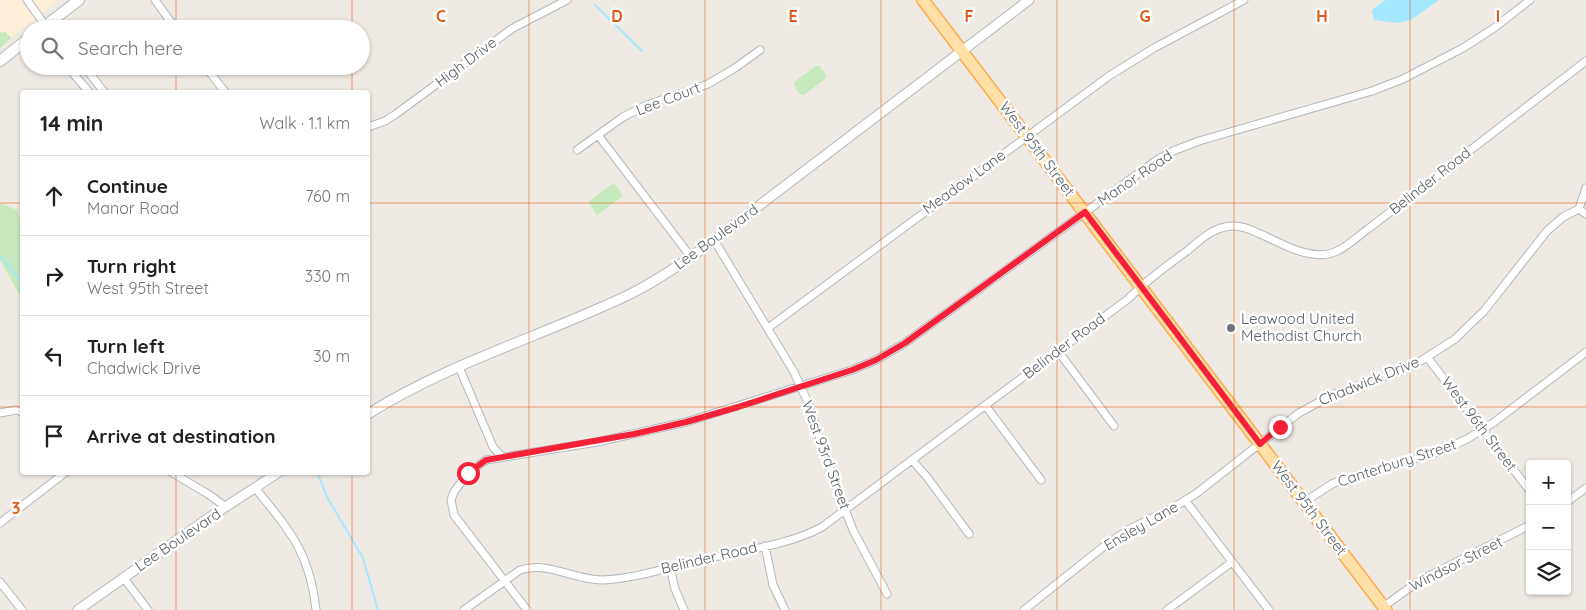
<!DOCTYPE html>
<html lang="en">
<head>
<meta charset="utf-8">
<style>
  :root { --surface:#fff; --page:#f2f2f2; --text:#202124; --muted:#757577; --line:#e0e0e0 }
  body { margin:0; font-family:Quicksand,sans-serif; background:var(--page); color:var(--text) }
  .controls { position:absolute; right:15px; bottom:15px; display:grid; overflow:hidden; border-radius:5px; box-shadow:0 1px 4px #0004 }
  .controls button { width:45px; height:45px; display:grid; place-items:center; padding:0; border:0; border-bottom:1px solid var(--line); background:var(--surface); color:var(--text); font:25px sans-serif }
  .stop { position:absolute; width:15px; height:15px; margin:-11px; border:4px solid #f72039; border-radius:50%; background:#fff }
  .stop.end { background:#f72039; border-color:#fff; box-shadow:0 1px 5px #0008 }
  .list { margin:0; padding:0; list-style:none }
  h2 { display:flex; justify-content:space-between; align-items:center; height:65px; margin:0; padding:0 20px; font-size:21px }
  h2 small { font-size:16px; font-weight:400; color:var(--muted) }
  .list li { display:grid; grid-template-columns:32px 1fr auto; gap:15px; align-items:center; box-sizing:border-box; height:80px; padding:0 20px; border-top:1px solid var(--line) }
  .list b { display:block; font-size:19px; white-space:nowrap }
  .list p { margin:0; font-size:16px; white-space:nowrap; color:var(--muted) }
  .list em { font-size:16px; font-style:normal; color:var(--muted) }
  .icon { flex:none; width:28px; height:28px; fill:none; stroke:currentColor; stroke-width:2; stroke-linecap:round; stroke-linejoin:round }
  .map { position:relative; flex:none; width:1586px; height:610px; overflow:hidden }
  .search { position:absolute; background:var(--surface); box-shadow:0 1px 4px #0004; left:20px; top:20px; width:350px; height:55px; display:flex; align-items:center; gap:12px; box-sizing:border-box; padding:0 18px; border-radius:28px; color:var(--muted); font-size:19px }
  .panel { position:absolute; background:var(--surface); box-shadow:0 1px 4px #0004; left:20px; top:90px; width:350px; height:385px; border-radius:5px }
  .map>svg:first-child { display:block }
  .commercial { fill:#ffeed8 }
  .green { fill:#c5e9bd }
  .water { fill:#a3e8ff }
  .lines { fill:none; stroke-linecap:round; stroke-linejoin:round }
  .stream { stroke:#a3e8ff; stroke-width:2 }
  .minor-casing { stroke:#b4b8bb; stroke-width:9 }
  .tertiary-casing { stroke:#b4b8bb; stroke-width:11 }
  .secondary-casing { stroke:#b2b8bc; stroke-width:12 }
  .primary-casing { stroke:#fdab4e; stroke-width:14 }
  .minor { stroke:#fff; stroke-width:7 }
  .tertiary { stroke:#fff; stroke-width:9 }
  .secondary { stroke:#fff; stroke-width:10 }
  .primary { stroke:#ffe0a8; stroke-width:11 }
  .route { stroke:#f72039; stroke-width:6 }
  .grid { fill:none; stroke:#e15910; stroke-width:1; stroke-opacity:0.55 }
  .worship-dot { fill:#6b7280; stroke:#fff; stroke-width:2 }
  .labels { text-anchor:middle; stroke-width:5; stroke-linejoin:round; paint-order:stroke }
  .street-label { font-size:15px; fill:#5b6165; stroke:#fff }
  .worship-label { font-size:15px; fill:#5b616d; stroke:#fff; text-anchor:start }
  .grid-label { font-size:16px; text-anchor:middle; font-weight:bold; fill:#e15910; stroke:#fff; stroke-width:5; stroke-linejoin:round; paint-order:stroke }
</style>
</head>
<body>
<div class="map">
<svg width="1586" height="610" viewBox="0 0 1586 610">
  <rect width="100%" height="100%" fill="#efeae3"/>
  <path class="commercial" d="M0,0H59L0,46Z"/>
  <path class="green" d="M5,31L11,38L0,48V32L3,33Z
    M816,66H820L826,75L825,79L804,95H801L794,86V82Z
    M614,183L623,196L597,215L588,202Z
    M0,203L17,210L22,226V299L0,260Z"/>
  <path class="water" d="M1385,0H1439L1411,20L1398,23L1374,20L1372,10Z"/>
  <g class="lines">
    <path class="stream" d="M595,5L642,51
      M0,255L22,283
      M317,472L327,497L363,558L378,610"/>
    <g class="minor-casing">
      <path id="minor" d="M27,0L45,25
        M155,0L176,29
        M70,66L71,71L89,92
        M84,66L104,92
        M205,66L225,92
        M368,127L385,121L396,114L513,28L567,0
        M598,135L691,257
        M577,150L623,117L647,105L708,84L735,68L760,50
        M1579,209L1586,188
        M1579,209L1586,214
        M714,240L794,372L809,405L832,476L853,530L887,594
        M768,328L1109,76L1154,48L1244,0
        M1058,351L1114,426
        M1427,357L1530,491
        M459,367L493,447L502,457
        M985,405L1041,480
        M0,413L16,410L22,412
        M912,460L927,477L969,534
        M171,472L208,494L226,507
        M256,489C290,531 310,553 316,610
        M1185,500L1269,610
        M1304,502L1332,484L1344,479L1439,452L1467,439L1493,423L1586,352
        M1567,502L1586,488
        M0,523L66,472
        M765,546L773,585L785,610
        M670,567L675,589L684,610
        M123,577L148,610
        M0,582L22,610
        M1383,607L1419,581L1530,525
        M464,610L520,570C549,561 573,580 602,580C633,579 666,568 696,561C734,552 788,546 822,527L1128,299C1146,281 1166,266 1187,251C1198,242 1210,230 1225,227C1236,224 1248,228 1258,233C1282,243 1311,263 1337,251C1348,246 1358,236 1368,229L1586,61
        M527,610L454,515L451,500L454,492L468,473L486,460L597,442L686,422L852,370L876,360L905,343L1157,160L1173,151L1199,141L1372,91L1403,79L1463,48L1494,28L1530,0
        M1024,610L1108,543L1130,529L1176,506L1197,493L1299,413L1334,394L1395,373L1416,364L1455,339L1484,311L1547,231L1563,217L1579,209
        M1167,610L1232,562"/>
    </g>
    <g class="tertiary-casing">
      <path id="tertiary" d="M368,414C447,364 539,337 624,297C652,284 677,267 702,249L1029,0
        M78,610L210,517L279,472"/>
    </g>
    <g class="secondary-casing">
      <path id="secondary" d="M41,29L79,0
        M0,61L29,38"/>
    </g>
    <g class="primary-casing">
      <path id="primary" d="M923,0L1386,610"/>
    </g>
    <use href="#minor" class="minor"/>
    <use href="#tertiary" class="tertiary"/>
    <use href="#secondary" class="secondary"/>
    <use href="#primary" class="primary"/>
  </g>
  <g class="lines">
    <path class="route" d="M468,473L486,460L634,434L686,422L738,407L852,370L876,360L905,343L1085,212L1260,444L1280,427"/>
  </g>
  <path class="grid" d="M176,0V29M352,0V29M529,0V610M705,0V610M881,0V610M1057,0V610M1234,0V610M1410,0V610M176,66V92M352,66V92M0,203H22M368,203H1586M0,407H22M368,407H1586M176,472V610M352,472V610"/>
  <circle class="worship-dot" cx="1231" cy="328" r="5"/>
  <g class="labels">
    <g class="street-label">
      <text transform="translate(466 62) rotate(-37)" y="5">High Drive</text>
      <text transform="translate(668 99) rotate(-21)" y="5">Lee Court</text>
      <text transform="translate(1037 149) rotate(53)" y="5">West 95th Street</text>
      <text transform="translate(1135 178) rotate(-34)" y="5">Manor Road</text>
      <text transform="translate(1430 181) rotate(-38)" y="5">Belinder Road</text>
      <text transform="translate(964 182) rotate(-36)" y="5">Meadow Lane</text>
      <text transform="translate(716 237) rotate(-36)" y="5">Lee Boulevard</text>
      <text transform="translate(1064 346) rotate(-37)" y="5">Belinder Road</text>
      <text transform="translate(1369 381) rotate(-22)" y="5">Chadwick Drive</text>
      <text transform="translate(1479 424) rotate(53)" y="5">West 96th Street</text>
      <text transform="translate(826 455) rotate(70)" y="5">West 93rd Street</text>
      <text transform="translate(1397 463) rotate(-18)" y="5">Canterbury Street</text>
      <text transform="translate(1309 508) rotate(53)" y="5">West 95th Street</text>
      <text transform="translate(1141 526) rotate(-30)" y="5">Ensley Lane</text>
      <text transform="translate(178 540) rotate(-34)" y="5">Lee Boulevard</text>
      <text transform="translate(709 558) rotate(-13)" y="5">Belinder Road</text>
      <text transform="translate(1456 564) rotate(-27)" y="5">Windsor Street</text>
    </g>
    <g class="worship-label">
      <text x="1241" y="324">Leawood United<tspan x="1241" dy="17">Methodist Church</tspan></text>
    </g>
  </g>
  <g class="grid-label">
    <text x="441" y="22">C</text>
    <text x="617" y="22">D</text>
    <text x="793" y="22">E</text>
    <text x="969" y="22">F</text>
    <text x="1145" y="22">G</text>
    <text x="1322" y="22">H</text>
    <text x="1498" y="22">I</text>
    <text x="16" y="514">3</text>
  </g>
</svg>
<div class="controls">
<button>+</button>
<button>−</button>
<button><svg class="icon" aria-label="layers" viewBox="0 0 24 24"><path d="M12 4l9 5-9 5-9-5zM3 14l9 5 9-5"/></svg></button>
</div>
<div class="stop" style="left:468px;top:473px"></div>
<div class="stop end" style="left:1280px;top:427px"></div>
<div class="search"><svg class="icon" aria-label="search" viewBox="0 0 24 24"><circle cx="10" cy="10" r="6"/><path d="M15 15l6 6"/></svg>Search here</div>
<section class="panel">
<h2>14 min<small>Walk · 1.1 km</small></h2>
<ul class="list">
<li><svg class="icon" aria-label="ahead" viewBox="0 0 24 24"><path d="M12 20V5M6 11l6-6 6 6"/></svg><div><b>Continue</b><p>Manor Road</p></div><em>760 m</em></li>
<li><svg class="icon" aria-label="right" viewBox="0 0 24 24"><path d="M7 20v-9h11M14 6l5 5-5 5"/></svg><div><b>Turn right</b><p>West 95th Street</p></div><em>330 m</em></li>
<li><svg class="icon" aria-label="left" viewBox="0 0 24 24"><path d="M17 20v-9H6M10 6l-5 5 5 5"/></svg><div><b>Turn left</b><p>Chadwick Drive</p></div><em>30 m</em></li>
<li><svg class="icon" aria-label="arrive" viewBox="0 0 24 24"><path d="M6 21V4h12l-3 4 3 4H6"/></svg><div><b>Arrive at destination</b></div></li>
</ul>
</section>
</div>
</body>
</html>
